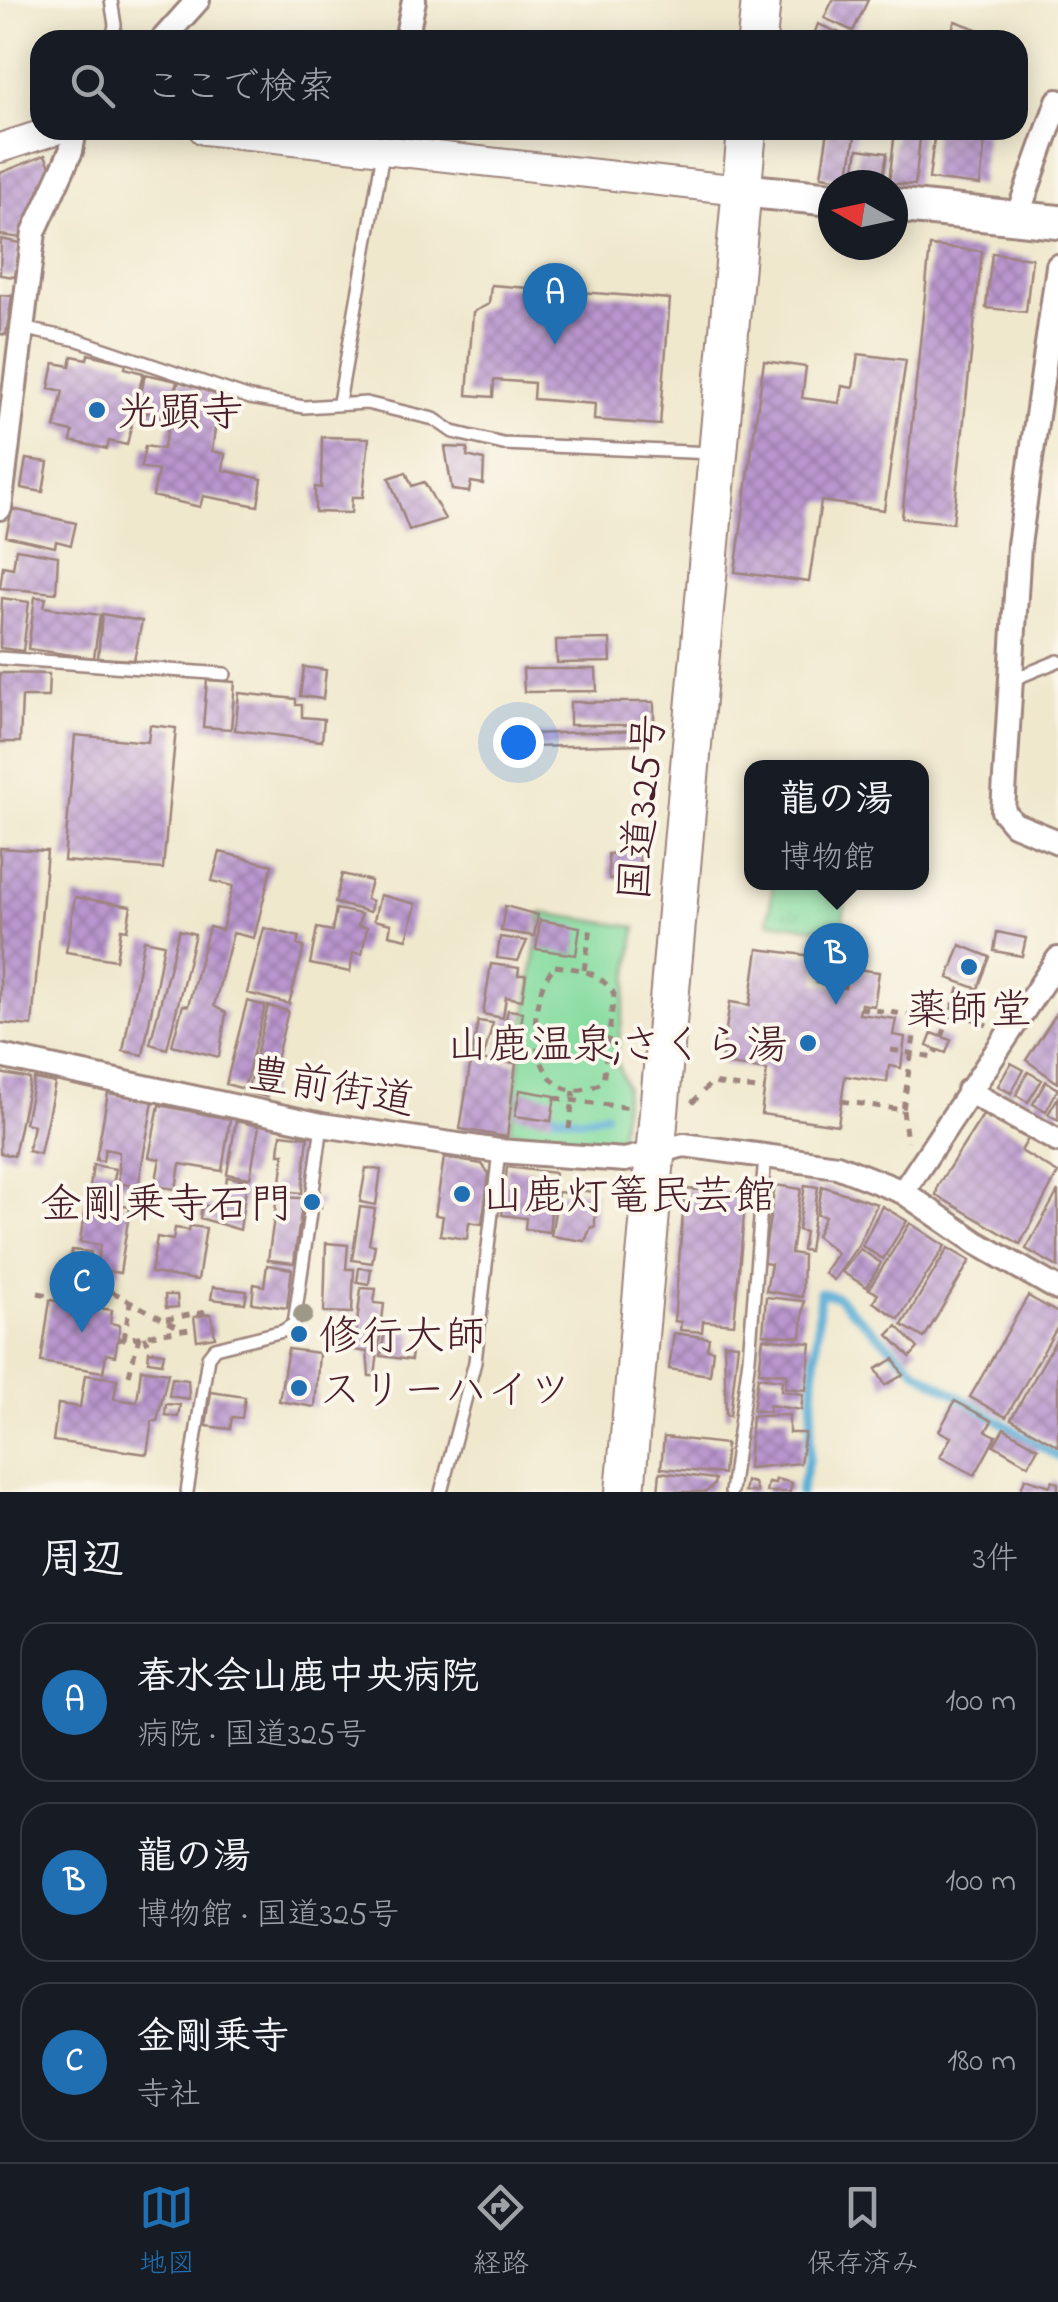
<!DOCTYPE html>
<html lang="ja">
<head>
<meta charset="utf-8">
<style>
  :root { --surface:#171b24; --page:#242831; --text:#f1f3f6; --muted:#9ea1a6; --line:#363941; --accent:#1f6fb2 }
  body { margin:0; font-family:"Indie Flower","Klee One",sans-serif; background:var(--page); color:var(--text) }
  .compass { position:absolute; left:818px; top:170px; width:90px; height:90px; border-radius:50%; background:var(--surface); box-shadow:0 5px 25px #0003; rotate:279deg }
  .you { position:absolute; left:518px; top:742px; width:35px; height:35px; margin:-25px; border:8px solid #fff; border-radius:50%; background:#1a73e8; box-shadow:0 0 0 15px #1a73e833 }
  .badge { display:grid; place-items:center; width:65px; height:65px; border-radius:50%; background:var(--accent); color:#fff; font-size:32px; font-weight:700 }
  .pin { position:absolute; translate:-50% -82px; filter:drop-shadow(0 2px 5px #0008) }
  .pin::after { content:''; position:absolute; top:52px; width:35px; height:30px; background:inherit; clip-path:polygon(0 0,100% 0,50% 100%) }
  .popup { position:absolute; left:744px; top:760px; width:185px; height:130px; box-sizing:border-box; display:grid; place-content:center; border-radius:20px; background:var(--surface); filter:drop-shadow(0 2px 8px #0005); font-size:32px; white-space:nowrap; color:var(--muted) }
  .popup b { font-size:38px; color:var(--text) }
  .popup::after { content:''; position:absolute; left:50%; top:100%; margin-left:-20px; border:20px solid transparent; border-top-color:var(--surface) }
  .list { margin:0; padding:0; list-style:none }
  h2 { display:flex; justify-content:space-between; align-items:center; height:130px; margin:0; padding:0 40px; font-size:42px }
  h2 small { font-size:32px; font-weight:400; color:var(--muted) }
  .list li { display:grid; grid-template-columns:65px 1fr auto; gap:30px; align-items:center; box-sizing:border-box; height:160px; margin:0 20px 20px; padding:0 20px; border:2px solid var(--line); border-radius:30px }
  .list b { display:block; font-size:38px; white-space:nowrap }
  .list p { margin:0; font-size:32px; white-space:nowrap; color:var(--muted) }
  .list em { font-size:32px; font-style:normal; color:var(--muted) }
  .icon { flex:none; width:55px; height:55px; fill:none; stroke:currentColor; stroke-width:2; stroke-linecap:round; stroke-linejoin:round }
  .map { position:relative; flex:none; width:1058px; height:1492px; overflow:hidden }
  .search { position:absolute; background:var(--surface); box-shadow:0 5px 25px #0003; left:30px; right:30px; top:30px; height:110px; display:flex; align-items:center; gap:25px; box-sizing:border-box; padding:0 35px; border-radius:30px; color:var(--muted); font-size:38px }
  .sheet { height:670px; background:var(--surface) }
  nav { display:flex; justify-content:space-around; align-items:center; box-sizing:border-box; height:140px; border-top:2px solid var(--line); background:var(--surface); font-size:28px; color:var(--muted) }
  nav a { display:grid; justify-items:center; gap:5px }
  nav .on { color:var(--accent) }
  .map>svg:first-child { display:block }
  .grass { fill:url(#grass-tufts); stroke:#677d65; stroke-width:2.5 }
  .park { fill:#84db9f; stroke:#677d65; stroke-width:2.5 }
  .lines { fill:none; stroke-linecap:round; stroke-linejoin:round }
  .stream { stroke:#5baed6; stroke-width:9 }
  .building { fill:url(#building-cross-hatch) }
  .service-casing { stroke:#9d847c; stroke-width:16 }
  .minor-casing { stroke:#9d847c; stroke-width:28 }
  .tertiary-casing { stroke:#9d847c; stroke-width:32 }
  .secondary-casing { stroke:#9d847c; stroke-width:38 }
  .trunk-casing { stroke:#9d847c; stroke-width:42 }
  .path { stroke:#9d847c; stroke-width:5; stroke-dasharray:8 8; stroke-linecap:butt }
  .service { stroke:#fff; stroke-width:11 }
  .minor { stroke:#fff; stroke-width:22 }
  .tertiary { stroke:#fff; stroke-width:28 }
  .secondary { stroke:#fff; stroke-width:32 }
  .trunk { stroke:#fff; stroke-width:38 }
  .tree { fill:#9e9887 }
  .poi-dot { fill:#1f6fb2; stroke:#fbf7ec; stroke-width:4 }
  .labels { text-anchor:middle; stroke-width:8; stroke-linejoin:round; paint-order:stroke }
  .poi-label { font-size:42px; fill:#4a1f2b; stroke:#fbf7ec; text-anchor:start }
  .street-label { font-size:42px; fill:#4a1f2b; stroke:#fbf7ec }
</style>
</head>
<body>
<div class="map">
<svg width="1058" height="1492" viewBox="0 0 1058 1492">
  <defs>
    <pattern id="grass-tufts" width="24" height="20" patternUnits="userSpaceOnUse" patternTransform="scale(2.5)"><rect width="24" height="20" fill="#84db9f"/><path d="M3 7l-1-3M5 7V3M7 7l1-3M15 17l-1-3M17 17v-4M19 17l1-3" fill="none" stroke="#74bc89"/></pattern>
    <pattern id="building-cross-hatch" width="8" height="8" patternUnits="userSpaceOnUse" patternTransform="scale(2.5)"><rect width="8" height="8" fill="#ba97cf"/><path d="M0 0l8 8M0 8l8-8" fill="none" stroke="#997ba8"/></pattern>
  </defs>
  <rect width="100%" height="100%" fill="#fbf7ec"/>
  <filter id="ink" filterUnits="userSpaceOnUse"><feTurbulence type="fractalNoise" baseFrequency=".01" numOctaves="2"/><feDisplacementMap in="SourceGraphic" scale="20" xChannelSelector="R" yChannelSelector="G"/><feConvolveMatrix kernelMatrix="1 2 1 2 8 2 1 2 1" color-interpolation-filters="sRGB"/></filter>
  <filter id="wash" filterUnits="userSpaceOnUse"><feTurbulence type="fractalNoise" baseFrequency=".0048" numOctaves="4" result="noise"/><feDisplacementMap in="SourceGraphic" scale="40" xChannelSelector="R" yChannelSelector="G"/><feGaussianBlur stdDeviation="2.25" result="paint"/><feColorMatrix in="noise" values="0 0 0 0 0 0 0 0 0 0 0 0 0 0 0 0 0 1.4 0 .05"/><feComposite in="paint" operator="in"/></filter>
  <g filter="url(#wash)">
    <rect width="100%" height="100%" fill="#f0e8cd"/>
    <path class="grass" d="M773,883H847L842,931L768,922Z"/>
    <path class="park" d="M541,913L636,927L616,1059L626,1087L620,1137L603,1144L510,1131Z"/>
    <g class="lines">
      <path class="stream" d="M545,1113L581,1119L605,1114
        M800,1492L809,1458L820,1292L837,1297L917,1371L1058,1457"/>
    </g>
    <g id="blocks">
      <path class="building" d="M833,0H868L853,31L824,18Z
        M955,21L982,31L978,40H948Z
        M818,24L856,40H812Z
        M828,130H856L848,180L821,176Z
        M895,130H921L915,185L889,183Z
        M935,130H986L980,185L929,179Z
        M858,149L887,153L882,185L853,182Z
        M45,155L51,169L21,238L0,235V173Z
        M1,239L20,243L15,277L0,275Z
        M930,246L982,251L953,523L902,518Z
        M992,253L1032,258L1026,312L986,308Z
        M491,285L670,299L660,425L594,420L595,404L533,399L534,383L494,380L493,397L467,395L473,312L489,304Z
        M0,295L12,296L6,335L0,334Z
        M88,354L126,363L125,368L143,373L127,445L109,441L107,449L71,441L73,432L55,428L63,391L49,388L54,363L70,366L72,356L87,359Z
        M858,354L906,360L884,510L821,501L809,582L735,572L764,361L806,367L802,398L839,403L842,386L853,388Z
        M145,374L177,381L171,411L179,381L231,400L227,423L216,421L212,451L225,454L223,470L262,479L258,506L203,496L200,507L153,496L158,471L141,467L145,446L163,449L171,418L138,411Z
        M322,437L369,438L363,497H352L351,513L315,512V487L321,488Z
        M445,447L468,448L467,456L484,460L483,484L471,482L469,492L452,490Z
        M26,459L48,462L43,492L21,488Z
        M406,472L412,486L424,482L445,519L409,530L389,478Z
        M12,509L76,523L71,545L56,541L55,547L6,536Z
        M16,549L58,556L56,593L0,588L3,566L13,568Z
        M35,597L46,598L44,607L100,615L94,658L28,649Z
        M2,598L29,602L23,651L0,648Z
        M102,614L142,621L134,660L98,658Z
        M610,639L611,662L557,663L556,640Z
        M304,667L326,670L323,699L300,696Z
        M523,669H596L597,691L524,692Z
        M0,673L49,674L48,697H22L20,742H0Z
        M207,680L235,682L231,729L203,727Z
        M239,693L296,699V705H302V717L324,719L322,741L235,730Z
        M570,702H654V725H570Z
        M150,725L176,728L163,869L64,861L75,735L148,742Z
        M647,730V744L530,747V734Z
        M0,848L47,851L32,1026L0,1023Z
        M220,852L272,865L254,938L233,933L214,1006L226,1013L219,1057L172,1045L183,1005L188,1006L209,927L222,930L233,886L212,881Z
        M639,852L640,878L609,879L608,854Z
        M342,874L371,881L366,899L372,901L370,912L335,903Z
        M380,895L416,904L407,939L389,935L391,924L374,920Z
        M75,897L131,906L127,930L121,929L116,960L66,952Z
        M505,906L538,915L534,936L501,931Z
        M336,909L361,914L358,926L367,927L362,954L353,953L350,972L310,964L317,928L332,931Z
        M540,920L580,927L576,955L536,949Z
        M264,928L299,937L297,945L304,947L289,1004L247,993Z
        M179,930L195,934L167,1049L150,1044Z
        M997,932L1026,938L1022,956L994,951Z
        M500,937L527,941L518,961L497,958Z
        M144,940L164,944L143,1055L123,1051Z
        M960,945L990,957L978,989L948,978Z
        M758,949L821,957L816,983L845,988L848,968L879,972L874,1006L861,1004L859,1014L896,1019L893,1035L905,1037L901,1068L889,1066L887,1082L845,1076L838,1125L761,1114L767,1070L721,1064L730,1002L750,1005Z
        M491,964L519,968L518,975H526L522,1000L506,997L503,1018L483,1014Z
        M247,1001L265,1006L244,1089L226,1084Z
        M268,1006L288,1011L267,1097L247,1092Z
        M508,1010L523,1012L516,1059L497,1056Z
        M1058,1011V1083L1026,1060Z
        M478,1021L493,1023L483,1059L472,1057Z
        M932,1033L951,1040L946,1053L927,1046Z
        M471,1060L516,1063L507,1137L460,1129Z
        M1011,1063L1024,1070L1011,1093L998,1086Z
        M1028,1072L1042,1080L1028,1102L1016,1095Z
        M0,1073L30,1079L14,1156L0,1153Z
        M34,1079L55,1083L40,1154L28,1151L33,1125L25,1123Z
        M1046,1081L1058,1089L1046,1111L1033,1104Z
        M520,1090L555,1096L551,1121L515,1116Z
        M108,1093L153,1101L138,1187L119,1183V1152L105,1149L103,1161L96,1160Z
        M1058,1097V1120L1048,1114Z
        M159,1105L230,1119L222,1171L180,1164L176,1189L155,1186L160,1159L149,1157Z
        M983,1115L1028,1139L1021,1151L1058,1173L1020,1244L936,1195L938,1185Z
        M236,1121L259,1126L250,1178L227,1174Z
        M281,1134L308,1137L302,1193L274,1190L275,1182L281,1183L284,1154H279Z
        M444,1158L482,1164L489,1174L482,1224L469,1222L467,1239L440,1235L443,1216L435,1215Z
        M93,1165L116,1169L113,1185L122,1186L120,1200L89,1195Z
        M507,1167L555,1173L549,1232L525,1229L526,1218L502,1215Z
        M366,1168L381,1170L376,1205L360,1202Z
        M227,1177L247,1180L240,1230L200,1218L202,1205L222,1209Z
        M775,1185L801,1189L791,1253L803,1255L802,1297L766,1291L771,1264L763,1263Z
        M805,1185L818,1187L809,1251L802,1250L805,1232L798,1230Z
        M822,1186L877,1204L859,1244L834,1280L824,1273L837,1253L816,1236L825,1216L817,1215Z
        M568,1189L595,1192V1227H591L585,1241L551,1236L558,1192L568,1193Z
        M685,1189L746,1194L734,1324L703,1321L702,1332L680,1330L681,1322L674,1321Z
        M1058,1191V1267L1026,1249Z
        M277,1197L321,1199V1207L302,1205L294,1263L268,1260Z
        M86,1200L130,1207L120,1273L96,1269L100,1245L80,1242Z
        M882,1206L907,1221L883,1259L862,1246Z
        M360,1207L375,1209L369,1244L375,1245L372,1263L352,1260Z
        M910,1223L945,1246L899,1319L873,1302L878,1294L869,1289Z
        M190,1226L206,1228L198,1280L151,1273L157,1237L173,1240L175,1228L189,1230Z
        M326,1243L348,1245L346,1269H354L352,1313L324,1312Z
        M948,1248L970,1261L924,1338L902,1325Z
        M860,1249L881,1263L867,1287L842,1272Z
        M72,1250L91,1252L89,1263L70,1260Z
        M267,1265L292,1269L287,1308L252,1303L254,1284L264,1286Z
        M359,1268L371,1269L369,1284L357,1282Z
        M61,1273L72,1274L71,1284L60,1282Z
        M79,1276L92,1278L91,1286L78,1284Z
        M213,1287L247,1291L245,1303L211,1299Z
        M361,1288L376,1289L374,1303L384,1304L375,1376H369L367,1352L354,1350Z
        M165,1295H177L178,1307L166,1308Z
        M1028,1296L1058,1313V1326L1006,1417L970,1397Z
        M766,1297L804,1301L801,1337L763,1334Z
        M50,1300L112,1310L110,1323L120,1325L115,1356L106,1354L103,1372L41,1362Z
        M211,1314L215,1337L197,1340L194,1317Z
        M897,1326L918,1348L910,1357L888,1335Z
        M385,1329L414,1333L411,1360L381,1356Z
        M674,1333L709,1338L707,1349L713,1350L710,1375L669,1369Z
        M1058,1337V1446L1011,1419Z
        M763,1338L811,1343L806,1390L785,1388L787,1374L759,1372Z
        M724,1343L738,1344L730,1416L726,1415Z
        M288,1349L319,1353L315,1407L279,1401Z
        M149,1351L164,1353L162,1363L148,1361Z
        M894,1359L903,1375L885,1385L876,1369Z
        M141,1369L168,1373L157,1421H152L147,1454L53,1441L58,1404L80,1407L85,1375L117,1379L114,1399L137,1402Z
        M758,1377L782,1380L781,1391L803,1394L801,1410L769,1405V1412L753,1410Z
        M172,1378L188,1380L189,1399L169,1396Z
        M211,1392L245,1397L242,1418L232,1417L230,1429L206,1426Z
        M955,1401L992,1421L986,1431L996,1436L975,1475L940,1457L951,1437L939,1431Z
        M166,1404L180,1405L178,1417L165,1415Z
        M789,1415V1433H805L800,1463L748,1468L752,1416Z
        M1004,1428L1038,1448L1028,1465L994,1445Z
        M664,1437L726,1444L723,1474L661,1468Z
        M660,1472L715,1479L714,1485L706,1492H658Z
        M1025,1478L1050,1486L1052,1481L1058,1483V1492H1020Z
        M776,1479L792,1483L790,1492H766L768,1482L775,1483Z
        M746,1481L754,1483L757,1492H744Z"/>
    </g>
  </g>
  <g filter="url(#ink)">
    <use href="#blocks" fill-opacity="0" stroke="#9d847c" stroke-width="2.5"/>
    <g class="lines">
      <g class="service-casing">
        <path id="service" d="M111,0L115,25L112,40
          M21,328L78,340L250,398L304,407L366,403L434,419L453,432L503,444L712,453
          M339,402L383,153
          M0,658L225,674
          M1014,679L1058,661
          M312,1198L322,1125
          M187,1492L208,1357L215,1348L283,1331L294,1324L311,1206
          M441,1492L475,1362L499,1151
          M731,1492L749,1358L765,1156"/>
      </g>
      <g class="minor-casing">
        <path id="minor" d="M162,40L198,0
          M406,40L414,0
          M1017,217L1058,101
          M1058,266L1019,545L1003,811L1014,824L1058,842
          M0,508L34,232L71,151L75,130
          M0,1056L322,1125L499,1151L625,1160L684,1145L837,1166L903,1192L977,1243L1058,1289
          M968,1091L1058,1141
          M903,1192L1058,959"/>
      </g>
      <g class="tertiary-casing">
        <path id="tertiary" d="M204,130L740,190
          M0,148L56,130"/>
      </g>
      <g class="secondary-casing">
        <path id="secondary" d="M740,190L833,199
          M893,205L1058,222"/>
      </g>
      <g class="trunk-casing">
        <path id="trunk" d="M757,40L761,0
          M625,1492L747,130"/>
      </g>
      <path class="path" d="M555,966C580,969 599,971 614,994L603,1082C533,1122 518,1005 555,966Z
        M584,970L591,927
        M952,1010L962,983
        M942,1037L952,1010L987,1025
        M891,1050L934,1057L937,1049
        M555,1098L631,1108
        M841,1101L903,1110L917,1016L860,1008
        M692,1103L711,1083L765,1090
        M903,1110L907,1142
        M569,1129L574,1091
        M75,1275L74,1284L85,1295
        M98,1284L183,1330
        M38,1293L48,1295
        M166,1319L212,1311
        M144,1336L153,1352
        M124,1339L130,1303
        M117,1340L196,1328
        M129,1375L139,1337"/>
      <use href="#service" class="service"/>
      <use href="#minor" class="minor"/>
      <use href="#tertiary" class="tertiary"/>
      <use href="#secondary" class="secondary"/>
      <use href="#trunk" class="trunk"/>
    </g>
    <circle class="tree" cx="303" cy="1315" r="10"/>
  </g>
  <g class="poi-dot">
    <circle cx="97" cy="410" r="10"/>
    <circle cx="969" cy="967" r="10"/>
    <circle cx="808" cy="1043" r="10"/>
    <circle cx="462" cy="1194" r="10"/>
    <circle cx="312" cy="1202" r="10"/>
    <circle cx="299" cy="1334" r="10"/>
    <circle cx="299" cy="1388" r="10"/>
  </g>
  <g class="labels">
    <g class="poi-label">
      <text x="117" y="425">光顕寺</text>
      <text x="969" y="1023" text-anchor="middle">薬師堂</text>
      <text x="788" y="1058" text-anchor="end">山鹿温泉;さくら湯</text>
      <text x="482" y="1209">山鹿灯篭民芸館</text>
      <text x="292" y="1217" text-anchor="end">金剛乗寺石門</text>
      <text x="319" y="1349">修行大師</text>
      <text x="319" y="1403">スリーハイツ</text>
    </g>
    <g class="street-label">
      <text transform="translate(640 807) rotate(-85)" y="15">国道325号</text>
      <text transform="translate(332 1085) rotate(10)" y="15">豊前街道</text>
    </g>
  </g>
</svg>
<svg class="compass" viewBox="-18 -18 36 36"><path d="M0-13l5 13h-10z" fill="#e53935"/><path d="M0 13l5-13h-10z" fill="#9ea1a6"/></svg>
<div class="you"></div>
<div class="pin badge" style="left:555px;top:345px">A</div>
<div class="pin badge" style="left:836px;top:1005px">B</div>
<div class="popup"><b>龍の湯</b>博物館</div>
<div class="pin badge" style="left:82px;top:1333px">C</div>
<div class="search"><svg class="icon" aria-label="search" viewBox="0 0 24 24"><circle cx="10" cy="10" r="6"/><path d="M15 15l6 6"/></svg>ここで検索</div>
</div>
<section class="sheet">
<h2>周辺<small>3件</small></h2>
<ul class="list">
<li><span class="badge">A</span><div><b>春水会山鹿中央病院</b><p>病院 · 国道325号</p></div><em>100 m</em></li>
<li><span class="badge">B</span><div><b>龍の湯</b><p>博物館 · 国道325号</p></div><em>100 m</em></li>
<li><span class="badge">C</span><div><b>金剛乗寺</b><p>寺社</p></div><em>180 m</em></li>
</ul>
</section>
<nav>
<a class="on"><svg class="icon" aria-label="map" viewBox="0 0 24 24"><path d="M3 6l6-2 6 2 6-2v14l-6 2-6-2-6 2zM9 4v14M15 6v14"/></svg>地図</a>
<a><svg class="icon" aria-label="directions" viewBox="0 0 24 24"><path d="M12 3l9 9-9 9-9-9zM9 14v-3h6M13 9l2 2-2 2"/></svg>経路</a>
<a><svg class="icon" aria-label="saved" viewBox="0 0 24 24"><path d="M7 4h10v16l-5-4-5 4z"/></svg>保存済み</a>
</nav>
</body>
</html>
